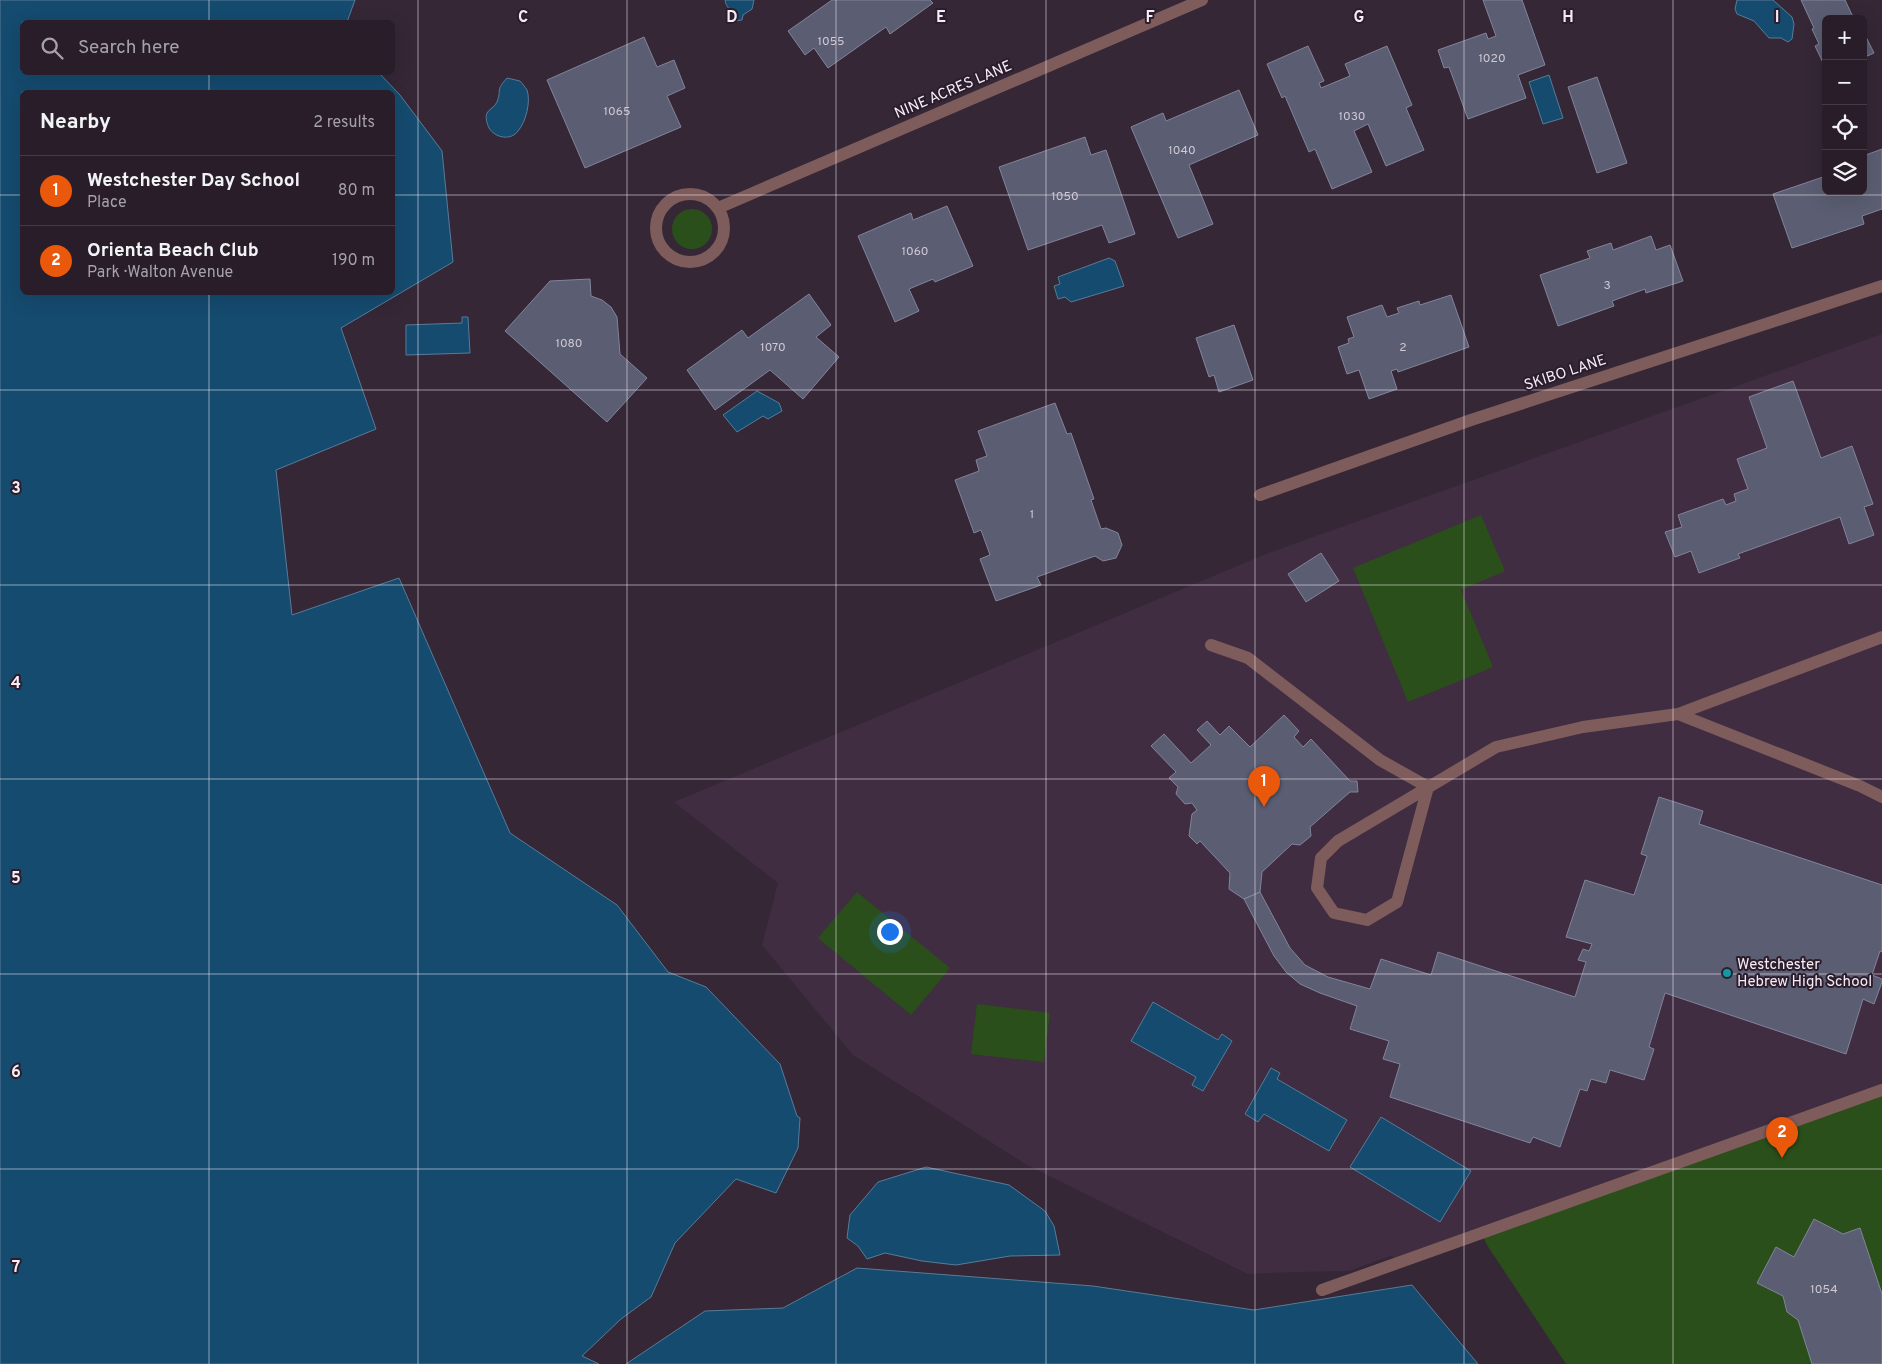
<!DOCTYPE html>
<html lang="en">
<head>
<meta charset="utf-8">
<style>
  :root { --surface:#281d28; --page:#342a34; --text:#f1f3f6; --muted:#a5a2a8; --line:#443b45; --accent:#ea580c }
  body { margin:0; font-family:Overpass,sans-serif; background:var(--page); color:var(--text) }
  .controls { position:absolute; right:15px; top:15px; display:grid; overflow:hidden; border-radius:8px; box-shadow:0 5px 20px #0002 }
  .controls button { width:45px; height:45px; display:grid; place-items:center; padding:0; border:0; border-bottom:1px solid var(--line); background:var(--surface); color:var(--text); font:25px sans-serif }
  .you { position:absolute; left:889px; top:931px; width:18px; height:18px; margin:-12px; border:4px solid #fff; border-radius:50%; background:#1a73e8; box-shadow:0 0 0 8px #1a73e833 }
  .badge { display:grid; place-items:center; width:32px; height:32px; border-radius:50%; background:var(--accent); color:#fff; font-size:16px; font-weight:700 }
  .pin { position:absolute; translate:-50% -41px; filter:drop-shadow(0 1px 2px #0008) }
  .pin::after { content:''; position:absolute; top:26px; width:18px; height:15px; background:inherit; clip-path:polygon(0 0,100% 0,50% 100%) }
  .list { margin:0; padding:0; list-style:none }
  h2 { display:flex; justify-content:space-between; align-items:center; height:65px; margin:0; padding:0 20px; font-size:21px }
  h2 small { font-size:16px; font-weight:400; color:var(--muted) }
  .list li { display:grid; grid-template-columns:32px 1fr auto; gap:15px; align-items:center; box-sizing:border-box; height:70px; padding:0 20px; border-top:1px solid var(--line) }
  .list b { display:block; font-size:19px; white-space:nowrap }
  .list p { margin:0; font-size:16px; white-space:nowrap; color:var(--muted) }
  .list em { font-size:16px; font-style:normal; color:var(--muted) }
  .icon { flex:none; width:28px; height:28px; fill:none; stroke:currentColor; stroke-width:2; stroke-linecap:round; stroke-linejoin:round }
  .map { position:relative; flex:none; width:1882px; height:1364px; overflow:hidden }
  .search { position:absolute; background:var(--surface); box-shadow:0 5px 20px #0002; left:20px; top:20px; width:375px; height:55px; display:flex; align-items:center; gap:12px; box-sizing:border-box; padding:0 18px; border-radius:8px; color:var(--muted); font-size:19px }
  .panel { position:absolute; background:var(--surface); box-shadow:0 5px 20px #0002; left:20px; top:90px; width:375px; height:205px; border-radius:8px }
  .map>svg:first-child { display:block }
  .built { fill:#402d41 }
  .green { fill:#2b4f1a }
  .water { fill:#154b6f; stroke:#587b98; fill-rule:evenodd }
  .building { fill:#5b5d72; stroke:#82849b }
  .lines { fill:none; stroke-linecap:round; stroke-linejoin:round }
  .minor { stroke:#7f5c5c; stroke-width:12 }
  .grid { fill:none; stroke:#f6ecf6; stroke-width:1; stroke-opacity:0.55 }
  .culture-dot { fill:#0f9aa8; stroke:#2b1d2c; stroke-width:2 }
  .labels { text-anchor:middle; stroke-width:4; stroke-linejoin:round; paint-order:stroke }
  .number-label { font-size:12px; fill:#cfc8d5 }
  .street-label { font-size:15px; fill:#f6ecf6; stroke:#2b1d2c }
  .poi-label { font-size:15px; fill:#f6ecf6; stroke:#2b1d2c; text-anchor:start }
  .grid-label { font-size:16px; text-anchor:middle; font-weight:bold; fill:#f6ecf6; stroke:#2b1d2c; stroke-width:4; stroke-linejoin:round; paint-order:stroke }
</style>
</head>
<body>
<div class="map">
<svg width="1882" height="1364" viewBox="0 0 1882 1364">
  <rect width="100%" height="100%" fill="#352736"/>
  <path class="built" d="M1882,334V1085L1402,1260L1390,1256L1349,1271L1293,1272L1248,1274L1027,1165L853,1055L762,945L778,883L674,802L1266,554Z"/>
  <path class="green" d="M672 229a20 20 0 1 1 40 0a20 20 0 1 1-40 0Z
    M1481,515L1505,571L1461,590L1493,667L1408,702L1353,568Z
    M857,892L950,968L911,1015L818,938Z
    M977,1004L1050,1013L1044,1062L971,1054Z
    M1882,1085V1364H1566L1487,1245L1481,1232Z"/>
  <path class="water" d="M0,0H355L347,22H22V72L379,73L400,95L442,151L453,262L341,328L376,429L276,470L292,615L399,578L510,833L617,905L668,972L706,987L780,1064L797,1116L800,1118L798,1148L776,1193L736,1179L675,1243L651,1297L621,1319L582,1356L599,1364H0ZM22,92H392V292H22Z
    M725,0H754L752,9L743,15L742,20L735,21V14C730,10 726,7 725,0Z
    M1737,0H1773L1792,17L1794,24L1792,39L1788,42L1781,38H1769L1754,21L1737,14L1735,9Z
    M1549,75L1563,118L1543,124L1529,82Z
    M507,78L520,81C522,83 525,87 527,90C531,101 526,122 518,131C511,141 495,138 489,128C487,124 485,117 487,113C489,109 495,107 497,102C502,89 495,91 507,78Z
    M1109,258L1115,261L1124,286L1071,302L1065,297L1058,299L1054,286L1060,284L1058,277Z
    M462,317H468L470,353L406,355V325L462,323Z
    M757,391L779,403L782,411L768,419L763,416L737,432L723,415Z
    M1153,1002L1218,1040L1222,1034L1232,1041L1203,1091L1192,1085L1196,1077L1131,1041Z
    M1271,1068L1280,1073L1277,1079L1347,1120L1329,1151L1264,1114L1258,1122L1245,1114Z
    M1381,1117L1471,1171L1440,1222L1350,1167Z
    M926,1167L1009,1185L1045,1211L1054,1226L1060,1255L1010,1256L956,1265L922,1261L885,1253L867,1259L858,1246L847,1238L850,1215L878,1182Z
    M857,1268L1093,1286L1254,1310L1412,1285L1478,1364H626L705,1311L783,1308Z"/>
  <path class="building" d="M832,0H930L933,3L890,34L886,27L828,68L814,48L805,55L788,31Z
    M1483,0H1522L1545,65L1518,75L1526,98L1468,119L1449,67L1444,68L1438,50L1486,33L1488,39L1496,36Z
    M1801,0H1845L1854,19H1826V69L1815,46L1819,44L1812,29L1814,28Z
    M1863,31L1874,53L1863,58Z
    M644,37L657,67L674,60L685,88L667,96L681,127L585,168L547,80Z
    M1308,46L1324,81L1319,83L1321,88L1350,76L1345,64L1387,46L1412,105L1406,108L1424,150L1386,166L1368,124L1354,131L1372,172L1332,189L1315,149L1309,152L1285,96L1282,98L1267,64Z
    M1597,77L1627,163L1597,173L1568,87Z
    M1239,90L1258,135L1189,165L1213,224L1178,238L1131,127L1163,113L1166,121Z
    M1085,137L1091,155L1106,150L1135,234L1109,243L1102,225L1028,250L999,167Z
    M1882,149V209L1862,216L1864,224L1792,248L1773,194L1826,176V191H1863V156Z
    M947,206L973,266L935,282L933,279L909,289L919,311L895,322L858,236L911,213L913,220Z
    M1651,236L1656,250L1670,245L1683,281L1646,293L1645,289L1612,301L1614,306L1558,326L1540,275L1590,258L1587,251L1611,243L1613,250Z
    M590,279L591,296L602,300L611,307L617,317L620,354L647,378L607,422L505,331L550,281Z
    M809,294L831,325L816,337L839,357L803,399L770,370L715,410L687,370L742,330L748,338Z
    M1451,295L1469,347L1398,372L1397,369L1391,371L1397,389L1369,399L1359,370L1347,374L1338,347L1349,343L1348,339L1354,337L1347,317L1382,305L1387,317L1399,313L1397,308L1419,301L1420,305Z
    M1234,325L1253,380L1219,392L1214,375L1209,377L1196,338Z
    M1793,381L1821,458L1852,446L1873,504L1864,507L1874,535L1849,544L1840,517L1738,554L1740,558L1699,573L1691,551L1675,557L1665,532L1682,527L1678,515L1723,499L1726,505L1736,501L1734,494L1748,489L1737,459L1767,448L1749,397Z
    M1055,403L1067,434L1071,433L1094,499L1091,500L1101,529L1106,528L1118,533L1122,545L1116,558L1103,561L1095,556L1037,577L1041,585L996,601L980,559L990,555L981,530L974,533L955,480L979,471L976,460L987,456L978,431Z
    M1321,553L1339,581L1306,602L1288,574Z
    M1284,715L1299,731L1294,737L1303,747L1311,739L1350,781H1357L1358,792H1350L1310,827L1311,836L1300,845L1292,844L1262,872L1260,892L1244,899L1229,889L1230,873L1200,841L1197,844L1189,836L1192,814L1197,810L1192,803L1185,804L1176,794L1178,787L1169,778L1176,772L1151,746L1164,734L1191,763L1211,745L1197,730L1207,721L1220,735L1229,726L1250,747Z
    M1659,797L1703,811L1699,824L1882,885V952L1880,951L1872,975L1882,979V982L1874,1004L1863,999L1846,1054L1665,993L1649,1047L1654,1049L1644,1080L1610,1070L1606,1083L1591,1079L1587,1091L1580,1089L1560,1147L1533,1137L1530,1143L1390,1097L1400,1064L1383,1059L1389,1041L1350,1029L1357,1006L1320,993L1300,984L1286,972L1274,956L1244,899L1260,892L1290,948L1305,965L1328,977L1370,989L1381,959L1431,975L1438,952L1575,997L1586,962L1578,960L1583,949L1589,951L1592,944L1566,937L1585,880L1634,895L1647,856L1641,854Z
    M1814,1219L1843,1234L1860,1228L1882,1294V1364H1812L1798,1320L1787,1312L1783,1296L1757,1283L1776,1247L1794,1257Z"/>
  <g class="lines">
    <path class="minor" d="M656 228a34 34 0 1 1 68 0a34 34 0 1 1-68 0Z
      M718,208L1202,0
      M1260,495L1471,420L1882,286
      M1211,645L1248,658L1380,760L1428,787
      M1678,714L1882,637
      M1428,787L1397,902L1367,920L1334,913L1317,888L1321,858L1338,841L1496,747L1583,727L1678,714L1860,786L1882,797
      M1322,1290L1882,1090"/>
  </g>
  <path class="grid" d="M209,0V22M418,0V1364M627,0V1364M836,0V1364M1046,0V1364M1255,0V1364M1464,0V1364M1673,0V1364M209,72V92M0,195H22M392,195H1882M209,292V1364M0,390H1882M0,585H1882M0,779H1882M0,974H1882M0,1169H1882"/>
  <circle class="culture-dot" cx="1727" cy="973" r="5"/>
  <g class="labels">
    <g class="number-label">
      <text x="831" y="45">1055</text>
      <text x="1492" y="62">1020</text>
      <text x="617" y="115">1065</text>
      <text x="1352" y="120">1030</text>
      <text x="1182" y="154">1040</text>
      <text x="1065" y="200">1050</text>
      <text x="915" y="255">1060</text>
      <text x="1607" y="289">3</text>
      <text x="569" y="347">1080</text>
      <text x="773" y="351">1070</text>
      <text x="1403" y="351">2</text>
      <text x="1032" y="518">1</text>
      <text x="1824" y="1293">1054</text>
    </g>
    <g class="street-label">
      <text transform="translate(953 89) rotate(-23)" y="5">NINE ACRES LANE</text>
      <text transform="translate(1565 372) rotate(-18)" y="5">SKIBO LANE</text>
    </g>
    <g class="poi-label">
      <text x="1737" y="969">Westchester<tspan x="1737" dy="17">Hebrew High School</tspan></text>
    </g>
  </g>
  <g class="grid-label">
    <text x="523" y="22">C</text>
    <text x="732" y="22">D</text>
    <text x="941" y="22">E</text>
    <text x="1150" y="22">F</text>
    <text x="1359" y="22">G</text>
    <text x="1568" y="22">H</text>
    <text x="1777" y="22">I</text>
    <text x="16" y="493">3</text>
    <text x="16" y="688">4</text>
    <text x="16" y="883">5</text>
    <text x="16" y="1077">6</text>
    <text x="16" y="1272">7</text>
  </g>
</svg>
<div class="controls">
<button>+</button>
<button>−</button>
<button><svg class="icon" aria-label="locate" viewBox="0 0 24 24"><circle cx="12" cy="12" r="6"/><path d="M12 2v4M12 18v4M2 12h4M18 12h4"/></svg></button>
<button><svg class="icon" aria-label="layers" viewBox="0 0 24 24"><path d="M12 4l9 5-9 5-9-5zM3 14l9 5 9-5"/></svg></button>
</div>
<div class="you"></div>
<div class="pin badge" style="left:1264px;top:807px">1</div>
<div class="pin badge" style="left:1782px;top:1158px">2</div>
<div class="search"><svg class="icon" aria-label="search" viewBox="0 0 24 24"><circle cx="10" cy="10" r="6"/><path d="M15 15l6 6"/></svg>Search here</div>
<section class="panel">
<h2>Nearby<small>2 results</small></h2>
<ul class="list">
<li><span class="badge">1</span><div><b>Westchester Day School</b><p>Place</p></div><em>80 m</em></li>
<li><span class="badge">2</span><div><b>Orienta Beach Club</b><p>Park · Walton Avenue</p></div><em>190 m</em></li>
</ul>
</section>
</div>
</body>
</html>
